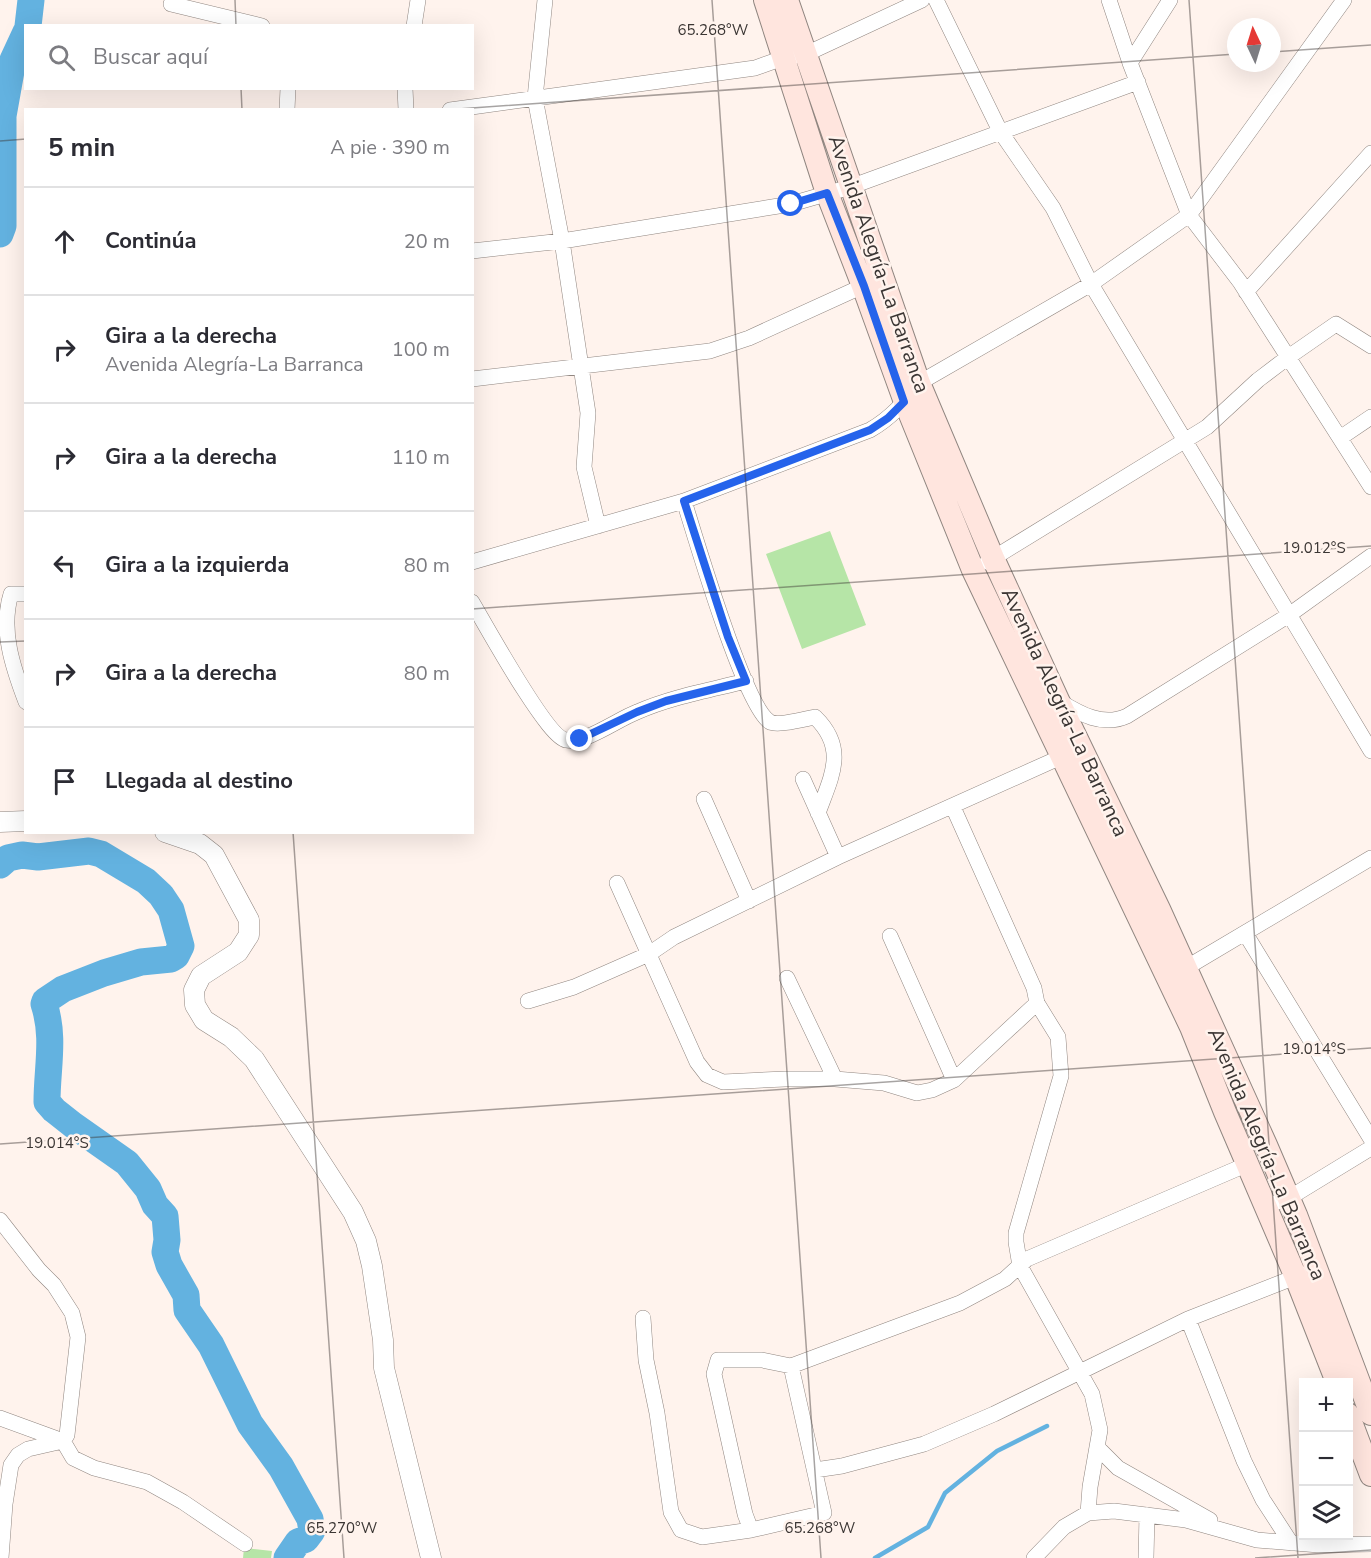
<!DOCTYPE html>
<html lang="es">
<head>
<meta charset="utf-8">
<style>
  :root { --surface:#fff; --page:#f2f2f3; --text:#2b2b33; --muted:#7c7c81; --line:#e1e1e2 }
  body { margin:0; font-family:"Nunito Sans",sans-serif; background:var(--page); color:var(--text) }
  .controls { position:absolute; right:18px; bottom:18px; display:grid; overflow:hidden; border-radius:0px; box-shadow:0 6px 24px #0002 }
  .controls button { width:54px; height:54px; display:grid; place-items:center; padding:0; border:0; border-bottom:2px solid var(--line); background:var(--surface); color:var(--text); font:30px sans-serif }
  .compass { position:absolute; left:1227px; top:18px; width:54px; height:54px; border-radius:50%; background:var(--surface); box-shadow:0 6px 24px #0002; rotate:356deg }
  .stop { position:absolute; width:18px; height:18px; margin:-14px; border:4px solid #2563eb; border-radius:50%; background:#fff }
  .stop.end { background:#2563eb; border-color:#fff; box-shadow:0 2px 6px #0008 }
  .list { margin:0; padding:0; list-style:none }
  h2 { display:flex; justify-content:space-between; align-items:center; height:78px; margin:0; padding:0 24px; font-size:26px }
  h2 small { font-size:20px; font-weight:400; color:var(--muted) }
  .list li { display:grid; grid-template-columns:39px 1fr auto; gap:18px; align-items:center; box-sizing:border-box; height:108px; padding:0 24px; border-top:2px solid var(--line) }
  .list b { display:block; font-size:22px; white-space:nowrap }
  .list p { margin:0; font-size:20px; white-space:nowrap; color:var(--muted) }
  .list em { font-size:20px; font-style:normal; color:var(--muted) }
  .icon { flex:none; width:33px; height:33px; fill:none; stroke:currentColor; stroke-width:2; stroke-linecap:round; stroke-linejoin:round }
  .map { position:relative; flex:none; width:1371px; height:1558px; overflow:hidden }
  .search { position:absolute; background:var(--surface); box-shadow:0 6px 24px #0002; left:24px; top:24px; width:450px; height:66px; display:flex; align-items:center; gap:15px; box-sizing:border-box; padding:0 21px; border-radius:0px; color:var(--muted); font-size:22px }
  .panel { position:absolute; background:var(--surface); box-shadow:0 6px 24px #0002; left:24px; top:108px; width:450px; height:726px; border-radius:0px }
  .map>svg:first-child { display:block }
  .green { fill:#b6e5a7 }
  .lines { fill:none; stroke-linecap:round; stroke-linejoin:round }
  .stream { stroke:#63b2e0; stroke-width:4.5 }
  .river { stroke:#63b2e0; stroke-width:27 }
  .minor-casing { stroke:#908680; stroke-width:16 }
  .tertiary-casing { stroke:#908680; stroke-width:21 }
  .secondary-casing { stroke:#908680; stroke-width:24 }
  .minor { stroke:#fff; stroke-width:15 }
  .tertiary { stroke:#fff; stroke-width:20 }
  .secondary { stroke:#ffe5de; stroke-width:22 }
  .route { stroke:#2563eb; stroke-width:8 }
  .ticks { fill:none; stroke:#3b3634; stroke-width:1.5; stroke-opacity:0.45 }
  .labels { text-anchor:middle; stroke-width:5; stroke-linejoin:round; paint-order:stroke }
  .street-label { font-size:21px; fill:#3b3634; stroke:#fff3ed }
  .ticks-label { font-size:15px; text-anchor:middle; fill:#3b3634; stroke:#fff3ed; stroke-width:5; stroke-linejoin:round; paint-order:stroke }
</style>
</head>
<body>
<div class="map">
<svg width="1371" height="1558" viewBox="0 0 1371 1558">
  <rect width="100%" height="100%" fill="#fff3ed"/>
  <path class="green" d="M830,531L866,625L802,649L766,554Z
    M244,1548L272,1551L271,1558H243Z"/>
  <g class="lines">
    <path class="stream" d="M875,1558L928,1527L945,1493L997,1451L1047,1426"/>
    <path class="river" d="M28,26L31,0
      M0,234L3,226V116L13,60L26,32
      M0,865L8,858L22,855L38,857L89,851L101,854L146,881L161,895L171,910L181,946L176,956L171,959L141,962L104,973L63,989L45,1001L44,1004C55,1037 47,1068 47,1102L54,1110L73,1125L127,1163L148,1189L155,1205L165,1216L167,1240L165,1252L169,1265L186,1295L187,1310L211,1345L250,1424L281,1467L310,1519L312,1531L306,1539L298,1542L287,1558"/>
    <g class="minor-casing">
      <path id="minor" d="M545,0L535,98L562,241L588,413L584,467L598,526
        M936,0L1000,131L1053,208L1091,284L1371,751
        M1109,0L1130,63L1189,215L1240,282L1371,487
        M171,4L262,26
        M414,26L418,0
        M1130,63L1170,0
        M405,88L406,110
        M287,110L288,88
        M450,110L755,68L783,58L806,54L922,0
        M472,251L562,241L791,204L850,187L1138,82
        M1246,292L1371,153
        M472,379L710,351L749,338L863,286L871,284
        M1340,438L1371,417
        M684,501C695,536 745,708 770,722C777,726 806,719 815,717C848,749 831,777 818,813
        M472,562L684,501L870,430C891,418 905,402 919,383L1091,284L1189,215L1344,0
        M987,562L1207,427L1258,380L1287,358L1336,324L1371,346
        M26,594H11C0,630 13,668 26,702
        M472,602C485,624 547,737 566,740C585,744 618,719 637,712C671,697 710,690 746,681
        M1059,701C1080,714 1103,727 1127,716L1289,615L1371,556
        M803,779L838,857
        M704,799L749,901
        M617,883L697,1062L707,1075L723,1082L785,1079H835L884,1083L917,1093L932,1090L954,1080L1037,1003L1034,988L953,807
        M1245,933L1371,1139
        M890,936L954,1080
        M1179,972L1371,858
        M787,978L835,1079
        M528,1001L574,987L649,954L674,937L838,857L1061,757
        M1037,1003L1058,1037L1061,1076L1016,1233V1242L1020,1266L1092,1394L1100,1430L1090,1487L1088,1513
        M1266,1206L1289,1198L1371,1148
        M0,1220L39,1270L54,1285L72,1313L78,1337L67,1435L63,1441L28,1449L18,1455L11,1465L5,1504L1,1558
        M643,1318L646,1360L657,1413L671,1512L681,1530L702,1537L751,1530L745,1514L714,1374L718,1360H762L791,1366L960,1303L1005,1279L1027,1259L1248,1164
        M1188,1319L1303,1274
        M0,1418L63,1441L73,1458L94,1468L147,1482L183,1502L245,1544
        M1097,1447L1118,1468L1210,1520
        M815,1470L842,1466L924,1444L994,1414L1188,1319L1244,1461L1263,1500L1291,1543
        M751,1530L824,1513L791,1366
        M1034,1558L1064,1527L1088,1513L1114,1511L1186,1520L1257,1540L1319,1545L1371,1544
        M1146,1558L1147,1515"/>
    </g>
    <g class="tertiary-casing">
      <path id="tertiary" d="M0,822L26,821
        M165,832L200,844L214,855L249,920V935L238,952L201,976L194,990L195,1005L204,1020L231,1037L254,1059L353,1212L366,1241L372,1266L383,1340L384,1368L431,1558"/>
    </g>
    <g class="secondary-casing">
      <path id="secondary" d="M765,0L827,193L863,286L905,402L973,570L1191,1027L1225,1112L1295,1275L1337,1382
        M787,0L919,383L993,558L1058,700L1159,909L1266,1145L1296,1215L1371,1414
        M1348,1414L1371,1475"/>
    </g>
    <use href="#minor" class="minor"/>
    <use href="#tertiary" class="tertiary"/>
    <use href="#secondary" class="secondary"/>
  </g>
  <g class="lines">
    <path class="route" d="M580,739L637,712L666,701L746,681L728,637L684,501L870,430L888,418L904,402L864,286L827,193L791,204"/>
  </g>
  <path class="ticks" d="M235,0L236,26M712,0L821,1558M1189,0L1298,1558M1272,52L1371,45M241,88L242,110M444,110L1236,54M0,141L26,139M472,609L1371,546M0,642L26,641M293,832L344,1558M0,1144L1371,1048M1255,1558L1371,1550"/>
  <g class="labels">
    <g class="street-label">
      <text transform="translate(879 264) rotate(71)" y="7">Avenida Alegría-La Barranca</text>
      <text transform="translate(1065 712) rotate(65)" y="7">Avenida Alegría-La Barranca</text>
      <text transform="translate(1267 1154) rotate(67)" y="7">Avenida Alegría-La Barranca</text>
    </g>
  </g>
  <g class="ticks-label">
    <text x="713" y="35">65.268°W</text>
    <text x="1314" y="553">19.012°S</text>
    <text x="1314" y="1054">19.014°S</text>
    <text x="57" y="1148">19.014°S</text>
    <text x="342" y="1533">65.270°W</text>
    <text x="820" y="1533">65.268°W</text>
  </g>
</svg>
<div class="controls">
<button>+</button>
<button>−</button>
<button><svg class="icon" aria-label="layers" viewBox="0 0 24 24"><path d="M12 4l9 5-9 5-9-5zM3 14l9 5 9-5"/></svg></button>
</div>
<svg class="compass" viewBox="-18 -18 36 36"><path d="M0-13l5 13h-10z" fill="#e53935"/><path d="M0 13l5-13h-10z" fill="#7c7c81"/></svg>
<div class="stop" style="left:791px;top:204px"></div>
<div class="stop end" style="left:580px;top:739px"></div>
<div class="search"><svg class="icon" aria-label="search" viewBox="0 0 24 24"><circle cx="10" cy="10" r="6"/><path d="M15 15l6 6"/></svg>Buscar aquí</div>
<section class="panel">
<h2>5 min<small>A pie · 390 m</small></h2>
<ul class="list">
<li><svg class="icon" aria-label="ahead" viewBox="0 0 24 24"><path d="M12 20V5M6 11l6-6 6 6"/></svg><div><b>Continúa</b></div><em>20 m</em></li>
<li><svg class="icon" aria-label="right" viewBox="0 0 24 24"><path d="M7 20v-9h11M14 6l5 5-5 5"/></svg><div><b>Gira a la derecha</b><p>Avenida Alegría-La Barranca</p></div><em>100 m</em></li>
<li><svg class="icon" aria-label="right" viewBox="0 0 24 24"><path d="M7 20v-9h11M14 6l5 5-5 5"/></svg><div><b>Gira a la derecha</b></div><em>110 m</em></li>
<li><svg class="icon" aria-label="left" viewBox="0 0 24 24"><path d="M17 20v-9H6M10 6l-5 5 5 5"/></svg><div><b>Gira a la izquierda</b></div><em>80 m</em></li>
<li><svg class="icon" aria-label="right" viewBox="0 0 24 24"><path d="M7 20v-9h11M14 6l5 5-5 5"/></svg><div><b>Gira a la derecha</b></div><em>80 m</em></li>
<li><svg class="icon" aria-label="arrive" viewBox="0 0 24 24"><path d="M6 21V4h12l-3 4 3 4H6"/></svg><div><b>Llegada al destino</b></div></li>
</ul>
</section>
</div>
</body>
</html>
